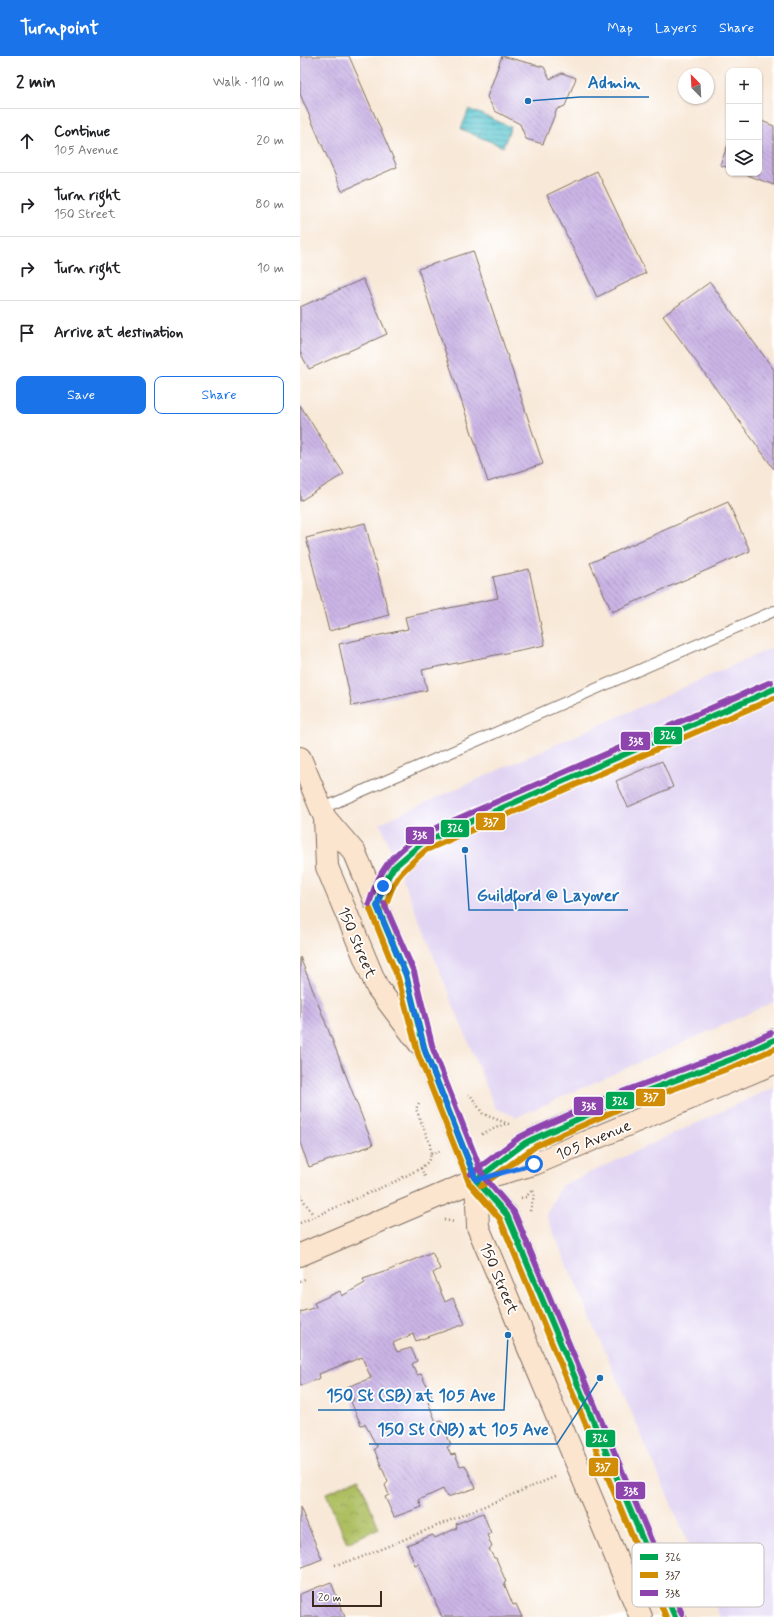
<!DOCTYPE html>
<html lang="en">
<head>
<meta charset="utf-8">
<style>
  :root { --surface:#fff; --page:#f6f6f6; --text:#202124; --muted:#757577; --line:#e0e0e0; --accent:#1a73e8 }
  body { margin:0; font-family:Mynerve,sans-serif; background:var(--page); color:var(--text) }
  .controls { position:absolute; right:12px; top:12px; display:grid; overflow:hidden; border-radius:8px; box-shadow:0 1px 3px #0004 }
  .controls button { width:36px; height:36px; display:grid; place-items:center; padding:0; border:0; border-bottom:1px solid var(--line); background:var(--surface); color:var(--text); font:20px sans-serif }
  .compass { position:absolute; left:378px; top:12px; width:36px; height:36px; border-radius:50%; background:var(--surface); box-shadow:0 1px 3px #0004; rotate:336deg }
  .scale { position:absolute; left:12px; bottom:10px; width:70px; box-sizing:border-box; padding-left:4px; border:2px solid #3b2a1e; border-top:0; font-size:11px; line-height:14px; white-space:nowrap; color:#3b2a1e; -webkit-text-stroke:3px #fff; paint-order:stroke }
  .stop { position:absolute; width:12px; height:12px; margin:-9px; border:3px solid #1a73e8; border-radius:50%; background:#fff }
  .stop.end { background:#1a73e8; border-color:#fff; box-shadow:0 1px 4px #0008 }
  .list { margin:0; padding:0; list-style:none }
  h2 { display:flex; justify-content:space-between; align-items:center; height:52px; margin:0; padding:0 16px; font-size:17px }
  h2 small { font-size:13px; font-weight:400; color:var(--muted) }
  .list li { display:grid; grid-template-columns:26px 1fr auto; gap:12px; align-items:center; box-sizing:border-box; height:64px; padding:0 16px; border-top:1px solid var(--line) }
  .list b { display:block; font-size:15px; white-space:nowrap }
  .list p { margin:0; font-size:13px; white-space:nowrap; color:var(--muted) }
  .list em { font-size:13px; font-style:normal; color:var(--muted) }
  .actions { display:flex; gap:8px; padding:12px 16px }
  .actions a { flex:1; padding:9px 0; border:1px solid var(--accent); border-radius:8px; text-align:center; font-size:14px; color:var(--accent) }
  .actions .main { background:var(--accent); color:#fff }
  .icon { flex:none; width:22px; height:22px; fill:none; stroke:currentColor; stroke-width:2; stroke-linecap:round; stroke-linejoin:round }
  .map { position:relative; flex:none; width:474px; height:1561px; overflow:hidden }
  header { display:flex; align-items:center; gap:24px; box-sizing:border-box; height:56px; padding:0 20px; background:var(--accent); color:#fff }
  header strong { font-size:19px }
  nav { display:flex; gap:22px; margin-inline-start:auto; font-size:14px }
  main { display:flex }
  aside { flex:1; background:var(--surface) }
  .map>svg:first-child { display:block }
  .built { fill:#e1d4f3 }
  .park { fill:url(#park-crowns); stroke:#747440 }
  .water { fill:url(#water-rules); stroke:#4b7878 }
  .building { fill:url(#building-back-hatch) }
  .lines { fill:none; stroke-linecap:round; stroke-linejoin:round }
  .lane-casing { stroke:#7d6c5f; stroke-width:12 }
  .secondary-casing { stroke:#7d6c5f; stroke-width:24 }
  .path { stroke:#7d6c5f; stroke-width:2.5; stroke-dasharray:1 3; stroke-linecap:butt }
  .lane { stroke:#fff; stroke-width:10 }
  .secondary { stroke:#fce5cf; stroke-width:22 }
  .bus-1-casing { stroke:#fff; stroke-width:9 }
  .bus-2-casing { stroke:#fff; stroke-width:9 }
  .bus-3-casing { stroke:#fff; stroke-width:9 }
  .bus-1 { stroke:#00a651; stroke-width:6 }
  .bus-2 { stroke:#d18d06; stroke-width:6 }
  .bus-3 { stroke:#8e44ad; stroke-width:6 }
  .route { stroke:#1a73e8; stroke-width:5 }
  .labels { text-anchor:middle; stroke-width:3.5; stroke-linejoin:round; paint-order:stroke }
  .street-label { font-size:16px; fill:#3b2a1e; stroke:#fff }
  .key { fill:#fff; stroke:#c4bfbc; stroke-width:1 }
  .key-label { font-size:11px; fill:#3b2a1e }
  .leader { fill:none; stroke:#1f6fb2; stroke-width:1.5 }
  .callout-dot { fill:#1f6fb2; stroke:#fff; stroke-width:1.5 }
  .callout-label { font-size:17px; text-anchor:middle; font-weight:bold; fill:#1f6fb2; stroke:#fff; stroke-width:3.5; stroke-linejoin:round; paint-order:stroke }
  .line-badge { stroke:#fff; stroke-width:1.5 }
  .badge-label { font-size:11px; text-anchor:middle; font-weight:bold; fill:#fff }
</style>
</head>
<body>
<header>
<strong>Turnpoint</strong>
<nav><a>Map</a><a>Layers</a><a>Share</a></nav>
</header>
<main>
<aside>
<h2>2 min<small>Walk · 110 m</small></h2>
<ul class="list">
<li><svg class="icon" aria-label="ahead" viewBox="0 0 24 24"><path d="M12 20V5M6 11l6-6 6 6"/></svg><div><b>Continue</b><p>105 Avenue</p></div><em>20 m</em></li>
<li><svg class="icon" aria-label="right" viewBox="0 0 24 24"><path d="M7 20v-9h11M14 6l5 5-5 5"/></svg><div><b>Turn right</b><p>150 Street</p></div><em>80 m</em></li>
<li><svg class="icon" aria-label="right" viewBox="0 0 24 24"><path d="M7 20v-9h11M14 6l5 5-5 5"/></svg><div><b>Turn right</b></div><em>10 m</em></li>
<li><svg class="icon" aria-label="arrive" viewBox="0 0 24 24"><path d="M6 21V4h12l-3 4 3 4H6"/></svg><div><b>Arrive at destination</b></div></li>
</ul>
<div class="actions"><a class="main">Save</a><a>Share</a></div>
</aside>
<div class="map">
<svg width="474" height="1561" viewBox="0 0 474 1561">
  <defs>
    <pattern id="park-crowns" width="20" height="18" patternUnits="userSpaceOnUse"><rect width="20" height="18" fill="#aebf62"/><path d="M2 6a3 3 0 1 1 6 0M12 15a3 3 0 1 1 6 0" fill="none" stroke="#8f9b50"/></pattern>
    <pattern id="water-rules" width="6" height="5" patternUnits="userSpaceOnUse"><rect width="6" height="5" fill="#5bc7d1"/><path d="M0 2.5h6" fill="none" stroke="#4ca2a9"/></pattern>
    <pattern id="building-back-hatch" width="6" height="6" patternUnits="userSpaceOnUse"><rect width="6" height="6" fill="#cbb5e6"/><path d="M-1 5l2 2M0 0l6 6M5-1l2 2" fill="none" stroke="#a693ba"/></pattern>
  </defs>
  <rect width="100%" height="100%" fill="#fff"/>
  <filter id="ink" filterUnits="userSpaceOnUse"><feTurbulence type="fractalNoise" baseFrequency=".025" numOctaves="2"/><feDisplacementMap in="SourceGraphic" scale="8" xChannelSelector="R" yChannelSelector="G"/><feConvolveMatrix kernelMatrix="1 2 1 2 8 2 1 2 1" color-interpolation-filters="sRGB"/></filter>
  <filter id="wash" filterUnits="userSpaceOnUse"><feTurbulence type="fractalNoise" baseFrequency=".012" numOctaves="4" result="noise"/><feDisplacementMap in="SourceGraphic" scale="16" xChannelSelector="R" yChannelSelector="G"/><feGaussianBlur stdDeviation="0.9" result="paint"/><feColorMatrix in="noise" values="0 0 0 0 0 0 0 0 0 0 0 0 0 0 0 0 0 1.4 0 .05"/><feComposite in="paint" operator="in"/></filter>
  <g filter="url(#wash)">
    <rect width="100%" height="100%" fill="#f8e8d7"/>
    <path class="built" d="M474,591V946L217,1061L195,1052L80,767Z
      M474,1031V1561H420L246,1159L261,1130Z"/>
    <path class="park" d="M59,1423L79,1472L47,1487L26,1437Z"/>
    <path class="water" d="M169,53L211,71L203,91L161,73Z"/>
    <g id="blocks">
      <path class="building" d="M0,0H49L97,111L42,135L0,38Z
        M202,0L244,11L250,23L262,17L276,22L265,50L257,53L243,88L226,83L220,68L195,55L187,41Z
        M459,64L474,70V129L442,117H459Z
        M429,86V112L420,109Z
        M297,115L346,217L297,241L247,139Z
        M173,195L243,408L188,426L118,213Z
        M63,223L87,278L9,313L0,296V251Z
        M410,226L474,314V413L363,260Z
        M0,349L44,418L0,445Z
        M428,446L450,495L312,556L290,507Z
        M65,467L89,559L29,575L6,482Z
        M229,513L245,589L122,614L127,634L52,650L39,588L108,573L105,561L198,542L193,521Z
        M362,705L373,731L328,751L316,725Z
        M0,901L73,1089L9,1111L0,1087Z
        M132,1196L140,1213L133,1217L145,1246L153,1242L165,1268L116,1285L113,1278L93,1287L97,1296L111,1292L117,1305L112,1308L117,1319L121,1318L133,1344L128,1346L136,1366L141,1364L151,1389L147,1391L151,1399L155,1398L160,1410L165,1409L176,1432L147,1441L143,1433L119,1444L122,1451L94,1461L85,1441L89,1439L85,1429L88,1426L74,1393L77,1391L65,1368L61,1369L51,1346L54,1344L47,1331L71,1322L62,1301L19,1318L20,1322L0,1330V1256L16,1251L14,1247L40,1235L42,1240L65,1227L63,1223L87,1215Z
        M0,1451L22,1503L0,1512Z
        M183,1457L191,1477L187,1479L192,1491L189,1493L194,1502H196L206,1526L204,1527L213,1549L216,1548L222,1561H142L119,1508L115,1509L107,1489L133,1479L135,1482L157,1472L156,1468Z
        M31,1526L45,1561H0V1538Z"/>
    </g>
  </g>
  <g filter="url(#ink)">
    <use href="#blocks" fill-opacity="0" stroke="#7d6c5f" stroke-width="1"/>
    <g class="lines">
      <g class="lane-casing">
        <path id="lane" d="M21,753L474,555
          M78,847L83,830L93,812L122,787L474,633"/>
      </g>
      <g class="secondary-casing">
        <path id="secondary" d="M0,702L25,762L55,797L106,919L125,995L176,1124L207,1159L375,1561
          M25,762L27,811L77,931L119,987
          M184,1118L225,1087L233,1083L314,1047L435,1002L474,984
          M176,1124L178,1171L341,1561
          M0,1199L176,1124L234,1108L474,1007"/>
      </g>
      <path class="path" d="M168,1038L171,1040L183,1058L211,1069
        M182,1078L205,1068
        M131,1098L140,1095
        M121,1112L125,1121
        M0,1139L12,1157
        M221,1142L226,1141L233,1133
        M230,1155L234,1140L233,1132
        M144,1164L155,1166
        M0,1167L96,1125L121,1112L128,1106L131,1098L130,1088L116,1053L120,1045
        M0,1225L7,1222
        M35,1509L57,1503L257,1420"/>
      <use href="#lane" class="lane"/>
      <use href="#secondary" class="secondary"/>
      <g class="bus-1-casing">
        <path id="bus-1" d="M77,850L106,919L125,995L176,1124L207,1159L375,1561
          M77,850L83,830L93,812L122,787L474,633
          M176,1124L225,1087L233,1083L314,1047L435,1002L474,984"/>
      </g>
      <g class="bus-2-casing">
        <path id="bus-2" d="M85,852C95,819 101,816 126,794L474,642
          M70,853L98,922L118,998L169,1127L200,1163L366,1561
          M181,1130L236,1090L317,1054L438,1009L474,993"/>
      </g>
      <g class="bus-3-casing">
        <path id="bus-3" d="M84,847L114,916L133,993L183,1120L214,1156L382,1558
          M69,848C80,812 89,803 118,780L471,626
          M171,1118L220,1081L230,1076L311,1040L432,995L471,977"/>
      </g>
      <use href="#bus-1" class="bus-1"/>
      <use href="#bus-2" class="bus-2"/>
      <use href="#bus-3" class="bus-3"/>
    </g>
  </g>
  <g class="lines" filter="url(#ink)">
    <path class="route" d="M83,830L77,850L106,919L125,995L176,1124L234,1108"/>
  </g>
  <g class="labels">
    <g class="street-label">
      <text transform="translate(58 886) rotate(67)" y="6">150 Street</text>
      <text transform="translate(293 1083) rotate(-23)" y="6">105 Avenue</text>
      <text transform="translate(200 1222) rotate(67)" y="6">150 Street</text>
    </g>
  </g>
  <rect x="332" y="1487" width="132" height="64" rx="6" class="key"/>
  <rect x="340" y="1498" width="18" height="6" fill="#00a651"/>
  <rect x="340" y="1516" width="18" height="6" fill="#d18d06"/>
  <rect x="340" y="1534" width="18" height="6" fill="#8e44ad"/>
  <g class="key-label">
    <text x="365" y="1505">326</text>
    <text x="365" y="1523">337</text>
    <text x="365" y="1541">338</text>
  </g>
  <path class="leader" d="M228 45L280 41H349M165 794L169 854H328M208 1279L204 1354H18M300 1322L257 1388H69"/>
  <g class="callout-dot">
    <circle cx="228" cy="45" r="4"/>
    <circle cx="165" cy="794" r="4"/>
    <circle cx="208" cy="1279" r="4"/>
    <circle cx="300" cy="1322" r="4"/>
  </g>
  <g class="callout-label">
    <text x="314" y="32">Admin</text>
    <text x="248" y="845">Guildford @ Layover</text>
    <text x="111" y="1345">150 St (SB) at 105 Ave</text>
    <text x="163" y="1379">150 St (NB) at 105 Ave</text>
  </g>
  <g class="line-badge">
    <rect x="353" y="670" width="30" height="19" rx="4" fill="#00a651"/>
    <rect x="320" y="675" width="31" height="20" rx="4" fill="#8e44ad"/>
    <rect x="175" y="756" width="31" height="19" rx="4" fill="#d18d06"/>
    <rect x="140" y="763" width="30" height="19" rx="4" fill="#00a651"/>
    <rect x="105" y="770" width="30" height="19" rx="4" fill="#8e44ad"/>
    <rect x="335" y="1032" width="31" height="19" rx="4" fill="#d18d06"/>
    <rect x="305" y="1035" width="30" height="19" rx="4" fill="#00a651"/>
    <rect x="273" y="1040" width="31" height="20" rx="4" fill="#8e44ad"/>
    <rect x="285" y="1373" width="31" height="19" rx="4" fill="#00a651"/>
    <rect x="288" y="1401" width="31" height="20" rx="4" fill="#d18d06"/>
    <rect x="315" y="1425" width="31" height="19" rx="4" fill="#8e44ad"/>
  </g>
  <g class="badge-label">
    <text x="368" y="683">326</text>
    <text x="336" y="689">338</text>
    <text x="191" y="770">337</text>
    <text x="155" y="776">326</text>
    <text x="120" y="783">338</text>
    <text x="351" y="1045">337</text>
    <text x="320" y="1049">326</text>
    <text x="289" y="1054">338</text>
    <text x="300" y="1386">326</text>
    <text x="303" y="1415">337</text>
    <text x="331" y="1439">338</text>
  </g>
</svg>
<div class="controls">
<button>+</button>
<button>−</button>
<button><svg class="icon" aria-label="layers" viewBox="0 0 24 24"><path d="M12 4l9 5-9 5-9-5zM3 14l9 5 9-5"/></svg></button>
</div>
<svg class="compass" viewBox="-18 -18 36 36"><path d="M0-13l5 13h-10z" fill="#e53935"/><path d="M0 13l5-13h-10z" fill="#757577"/></svg>
<div class="scale">20 m</div>
<div class="stop" style="left:234px;top:1108px"></div>
<div class="stop end" style="left:83px;top:830px"></div>
</div>
</main>
</body>
</html>
